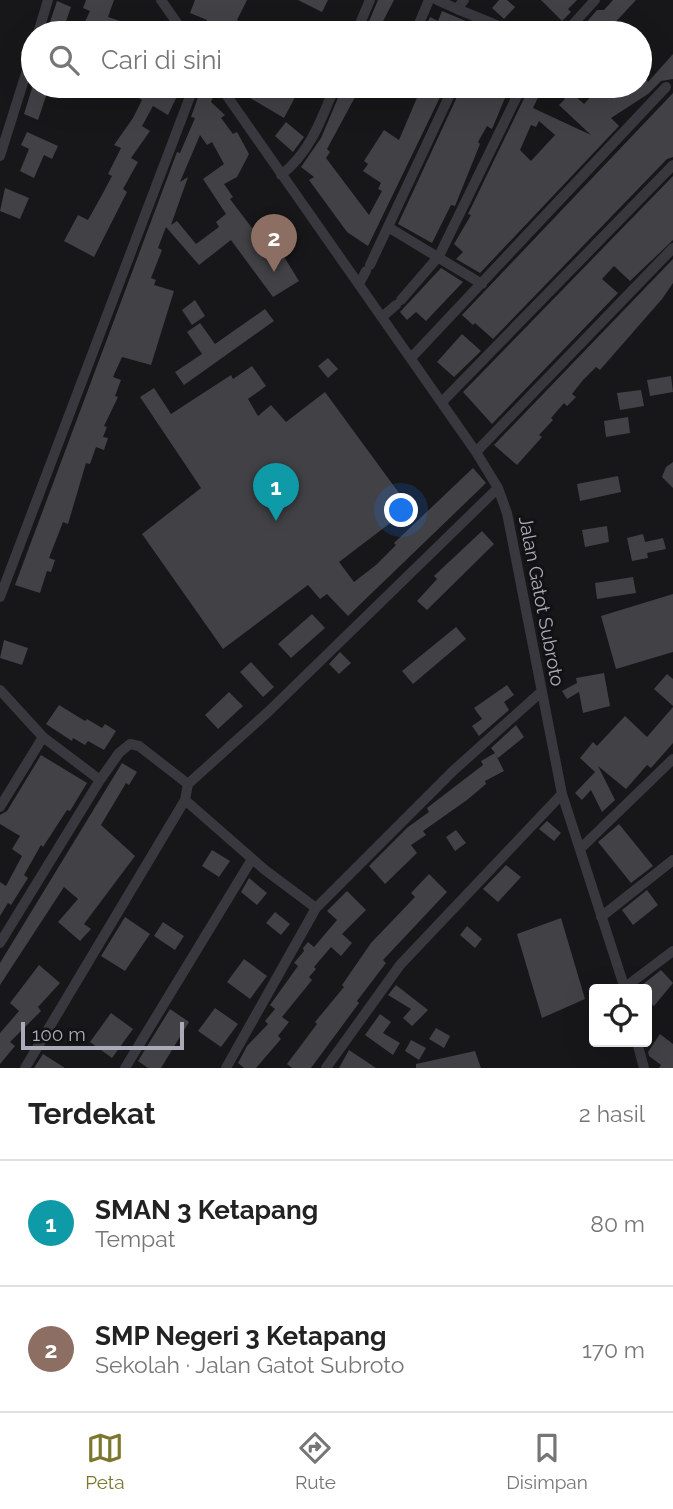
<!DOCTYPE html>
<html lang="id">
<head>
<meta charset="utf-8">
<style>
  :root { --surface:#fff; --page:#f6f6f6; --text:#222; --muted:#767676; --line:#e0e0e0; --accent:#7c762f }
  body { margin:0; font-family:Raleway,sans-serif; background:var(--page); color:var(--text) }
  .controls { position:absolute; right:21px; bottom:21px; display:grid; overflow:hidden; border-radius:7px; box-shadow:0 7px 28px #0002 }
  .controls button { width:63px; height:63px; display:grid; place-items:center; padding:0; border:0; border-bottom:2px solid var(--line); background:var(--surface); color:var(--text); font:35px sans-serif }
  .scale { position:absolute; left:21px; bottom:18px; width:163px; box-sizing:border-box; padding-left:7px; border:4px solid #aaaab8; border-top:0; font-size:19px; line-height:24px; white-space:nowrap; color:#aaaab8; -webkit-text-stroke:5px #121214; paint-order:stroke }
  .you { position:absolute; left:402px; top:511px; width:24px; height:24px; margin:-18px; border:5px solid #fff; border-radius:50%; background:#1a73e8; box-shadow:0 0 0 10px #1a73e833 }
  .badge { display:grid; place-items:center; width:46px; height:46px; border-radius:50%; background:var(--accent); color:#fff; font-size:23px; font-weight:700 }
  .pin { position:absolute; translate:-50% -58px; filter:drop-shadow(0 2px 4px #0008) }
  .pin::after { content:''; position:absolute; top:37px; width:24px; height:21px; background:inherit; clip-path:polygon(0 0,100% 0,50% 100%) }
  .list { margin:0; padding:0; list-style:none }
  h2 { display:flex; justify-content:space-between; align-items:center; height:91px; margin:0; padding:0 28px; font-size:30px }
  h2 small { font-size:23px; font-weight:400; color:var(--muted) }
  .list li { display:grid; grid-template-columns:46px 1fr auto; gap:21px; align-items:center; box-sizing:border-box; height:126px; padding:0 28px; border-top:2px solid var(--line) }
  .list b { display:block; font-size:26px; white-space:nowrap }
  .list p { margin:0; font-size:23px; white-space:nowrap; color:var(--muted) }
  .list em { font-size:23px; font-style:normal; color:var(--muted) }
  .icon { flex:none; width:38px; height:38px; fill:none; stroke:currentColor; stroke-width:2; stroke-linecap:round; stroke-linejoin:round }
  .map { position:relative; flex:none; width:673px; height:1068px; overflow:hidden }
  .search { position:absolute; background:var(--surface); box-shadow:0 7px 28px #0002; left:21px; right:21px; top:21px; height:77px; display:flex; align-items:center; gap:18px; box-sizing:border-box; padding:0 24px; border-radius:38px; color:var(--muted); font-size:26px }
  .sheet { height:343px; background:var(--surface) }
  nav { display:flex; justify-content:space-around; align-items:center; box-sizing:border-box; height:98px; border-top:2px solid var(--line); background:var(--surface); font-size:19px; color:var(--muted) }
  nav a { display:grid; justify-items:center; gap:4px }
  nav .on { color:var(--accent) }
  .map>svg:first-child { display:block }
  .building { fill:#424146; fill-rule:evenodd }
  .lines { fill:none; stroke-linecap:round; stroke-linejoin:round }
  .minor { stroke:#39383e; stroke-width:10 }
  .labels { text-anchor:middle; stroke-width:6; stroke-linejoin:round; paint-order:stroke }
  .street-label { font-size:19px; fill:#aaaab8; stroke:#121214 }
</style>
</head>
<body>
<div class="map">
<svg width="673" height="1068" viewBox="0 0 673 1068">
  <rect width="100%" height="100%" fill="#171719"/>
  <path class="building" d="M86,0H114L108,17L135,26L132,33H95L82,28L90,11L83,8Z
    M195,0H247L237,20L241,22L239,27L251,33H200L207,20L190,13Z
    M298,0H328L322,12Z
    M378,0H394L377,33H364Z
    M499,0H507L515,7L504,19L492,8Z
    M541,0H577L568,9L571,12L562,21Z
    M613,0H636L610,28L615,33H577L597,10H604Z
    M57,1L71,7L62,33L47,31Z
    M442,11L473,24L470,33L444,30L443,33H423L430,17L438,21Z
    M673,54V79L661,81L648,94L611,118L619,126L480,273L456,259L463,252L454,244L471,215L468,214L530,86L542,89L533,108L591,135L559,105L565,99L542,86H564L584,104L597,90L595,86H640V68L648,82ZM539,121L555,135L531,161L520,150L531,125L536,127Z
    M33,85L48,90L38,120L24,114Z
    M143,86H182L168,115L153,106L142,126L150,131L131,158L138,162L123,189L127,192L94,257L64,241L78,215L88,220L103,193L112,176L108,174L121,148L114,145L133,118L142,100L136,96Z
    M202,86L213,88L215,92L211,102L225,115L221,118L233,134L237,132L249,154L237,177L224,184L233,197L230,199L252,228L262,221L299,281L273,297L231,240L199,265L166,227L158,248L162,250L151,278L156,280L154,285L174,291L151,365L122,357L113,377L121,380L115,396L118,397L104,426L107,427L103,437L108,438L104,450L96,447L90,464L86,463L68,524L63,522L49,558L55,560L51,572L47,571L40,593L15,585L177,152L180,153L195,118L191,117ZM200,135L207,145L212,142L224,164L203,179L226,214L216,222L219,227L196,244L177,221L171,225L188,177L180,182Z
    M230,86H301L284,118Z
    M343,86H361L327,149L330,152L326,158L369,215L382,191L378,189L381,183L363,171L368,164L364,161L384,130L399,140L422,86L444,89L368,246L347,232L309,180L314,177L301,167L321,138Z
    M462,86H510L492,129L487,126L478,142L480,144L455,206L451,205L432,243L398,224Z
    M673,93V157L667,159L493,339L475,323L473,325L462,315Z
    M286,122L304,137L293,152L275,136Z
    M27,132L58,146L52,159L44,155L34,178L20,171L29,149L21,145Z
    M673,176V240L630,281L614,266L602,279L618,293L492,424L463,392Z
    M5,188L29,198L20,219L0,211Z
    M673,259V283L662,299L600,370L596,367L583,380L572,394L576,397L567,406L564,403L551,418L553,420L539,435L542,437L517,465L494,445Z
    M441,268L463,282L426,321L416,312L407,320L400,312Z
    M195,300L205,316L192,325L182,310Z
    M265,309L274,321L184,385L175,372L202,354L187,332L200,323L215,344Z
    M462,334L481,351L454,377L437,362Z
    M328,358L338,369L328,378L318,366Z
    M252,366L266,386L248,399L258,416L271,405L286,422L325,392L410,508L339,562L354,582L376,565L396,545L394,543L473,468L486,483L348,616L327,594L320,599L308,585L223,649L142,534L201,488L140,397L154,388L171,414L231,375L233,379Z
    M671,376L673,392L650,396L647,380Z
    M641,390L644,406L620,410L617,393Z
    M628,417L630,433L606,437L604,421Z
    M673,462V488L662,477L666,467Z
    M618,476L621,492L580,501L577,484Z
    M607,526L609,542L585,547L582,530Z
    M482,531L494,544L427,610L417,601L437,579L434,576Z
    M643,534L645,542L663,538L666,549L647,553L648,558L632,561L627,538Z
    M633,577L636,593L597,599L595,583Z
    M673,594V652L616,669L601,616Z
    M312,614L325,628L291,658L278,644Z
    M456,627L466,639L413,684L402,671Z
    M4,640L28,648L22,665L0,658Z
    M340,652L351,663L339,674L329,664Z
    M251,662L274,687L263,697L240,672Z
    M604,673L610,706L583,713L579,692L567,699L562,691L577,683L576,678Z
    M667,674L673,679V706L654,689Z
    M507,685L514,695L504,702L509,710L479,736L472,726L482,719L474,708Z
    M229,692L243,706L218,729L205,715Z
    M59,705L85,721L87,719L102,728L105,724L116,731L104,750L88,741L85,745L73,738L72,741L46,724Z
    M673,707V743L651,768L647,765L626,789L598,766L615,800L602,812L591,790L582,800L575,793L595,772L580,758L593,742L597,746L625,716L647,737Z
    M516,725L524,737L498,758L496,755L504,771L485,781L486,784L467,800L423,831L426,835L411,845L417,853L385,884L369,866L408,827L429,812L427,808L483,765L481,761L495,753L491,748Z
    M41,755L87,783L70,811L67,810L43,847L41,845L24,875L28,878L11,905L8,903L0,916V882L6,886L22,856L12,849L20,836L0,824V815L7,811Z
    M122,763L137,772L129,785L126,783L101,825L135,856L84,924L91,929L80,941L58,922L78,899L64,887L0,985V963Z
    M547,821L561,833L554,841L539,829Z
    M619,824L653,866L631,883L598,842Z
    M456,830L466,843L455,851L446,837Z
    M212,850L230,861L219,877L202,866Z
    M506,865L521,877L498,902L483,889Z
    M429,874L447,892L383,960L386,963L357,1001L359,1003L311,1068H292L287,1064L317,1024L315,1022L344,987L342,985L371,943L415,897L411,893Z
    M249,878L267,893L257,905L241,892Z
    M647,890L658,905L633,925L622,910Z
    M347,891L366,910L342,934L352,943L341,956L331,947L314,967L316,969L309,977L312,980L282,1017L289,1022L278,1036L281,1039L256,1068H244L238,1063L247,1046L268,1024L265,1021L275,1009L270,1005L298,966L294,963L304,951L303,948L308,942L314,947L337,920L327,911Z
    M275,912L290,924L281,935L266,923Z
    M125,917L150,934L125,971L101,956Z
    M561,918L585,999L542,1018L517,934Z
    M163,922L184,936L175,950L154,936Z
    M467,926L482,939L475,948L460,935Z
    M244,959L267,976L250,999L227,982Z
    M39,965L60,983L38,1007L41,1011L10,1042L15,1046L0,1064V1033L19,1011L10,1003Z
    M661,970L673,983L654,1006L647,1000V989H637Z
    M396,985L428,1010L412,1026L403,1018L411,1009L388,995Z
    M215,1008L238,1024L221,1047L198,1031Z
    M170,1009L189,1022L161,1068H148L138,1061Z
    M111,1013L133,1029L112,1058L90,1042Z
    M380,1014L391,1022L383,1033L400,1043L393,1055L365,1035Z
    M436,1028L450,1036L444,1048L429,1039Z
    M660,1034L673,1044V1068H659L661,1065L649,1056L648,1052Z
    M411,1040L426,1048L419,1060L405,1051Z
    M349,1050L376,1068H339Z
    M475,1051L481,1068H416V1064Z
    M43,1054L65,1068H34Z"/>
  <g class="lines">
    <path class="minor" d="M161,0L184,33
      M437,0L457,9L464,0
      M457,9L484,20
      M38,33L48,0
      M356,33L370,0
      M415,33L429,0
      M478,33L484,20L516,33
      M565,33L595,0
      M220,86L476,452L498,488L507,513L562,794L625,989
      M0,156L33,51
      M281,175C310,153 322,118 335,86
      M388,227L482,284
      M370,265L454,86
      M359,284L366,271
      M401,300L439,256L522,86
      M382,317L396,305
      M411,358L666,87
      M442,402L673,165
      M476,452L673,248
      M0,597L194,86
      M0,690L43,737
      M185,800L265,870L316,908
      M0,807L43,737L100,780
      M580,849L673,759
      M601,917L673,860
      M0,943L100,780L119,753L130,744L139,746L188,784
      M624,988L673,951
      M637,1042L644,1068
      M25,1068L185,800L188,784L268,712L498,488
      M125,1068L252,859
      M226,1068L316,908L453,771L541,692
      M326,1068L400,965L562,794"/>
  </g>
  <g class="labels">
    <g class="street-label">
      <text transform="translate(542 601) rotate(79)" y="7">Jalan Gatot Subroto</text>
    </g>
  </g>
</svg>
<div class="controls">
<button><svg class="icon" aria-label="locate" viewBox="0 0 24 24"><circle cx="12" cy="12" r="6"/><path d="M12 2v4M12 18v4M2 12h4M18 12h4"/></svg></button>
</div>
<div class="scale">100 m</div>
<div class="you"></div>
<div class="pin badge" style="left:276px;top:521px;background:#0f9aa8">1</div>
<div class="pin badge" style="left:274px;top:272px;background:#8d6e63">2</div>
<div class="search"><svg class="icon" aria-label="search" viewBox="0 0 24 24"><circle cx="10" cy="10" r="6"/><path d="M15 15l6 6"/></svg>Cari di sini</div>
</div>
<section class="sheet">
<h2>Terdekat<small>2 hasil</small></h2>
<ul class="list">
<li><span class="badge" style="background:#0f9aa8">1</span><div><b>SMAN 3 Ketapang</b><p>Tempat</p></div><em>80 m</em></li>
<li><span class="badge" style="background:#8d6e63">2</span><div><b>SMP Negeri 3 Ketapang</b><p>Sekolah · Jalan Gatot Subroto</p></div><em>170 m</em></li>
</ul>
</section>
<nav>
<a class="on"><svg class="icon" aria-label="map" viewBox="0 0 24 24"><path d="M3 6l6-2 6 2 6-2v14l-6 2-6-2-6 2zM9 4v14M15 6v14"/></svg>Peta</a>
<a><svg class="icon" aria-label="directions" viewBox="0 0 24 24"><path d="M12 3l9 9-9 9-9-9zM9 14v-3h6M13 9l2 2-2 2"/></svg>Rute</a>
<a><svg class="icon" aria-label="saved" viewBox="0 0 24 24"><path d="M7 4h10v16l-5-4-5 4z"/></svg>Disimpan</a>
</nav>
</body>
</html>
